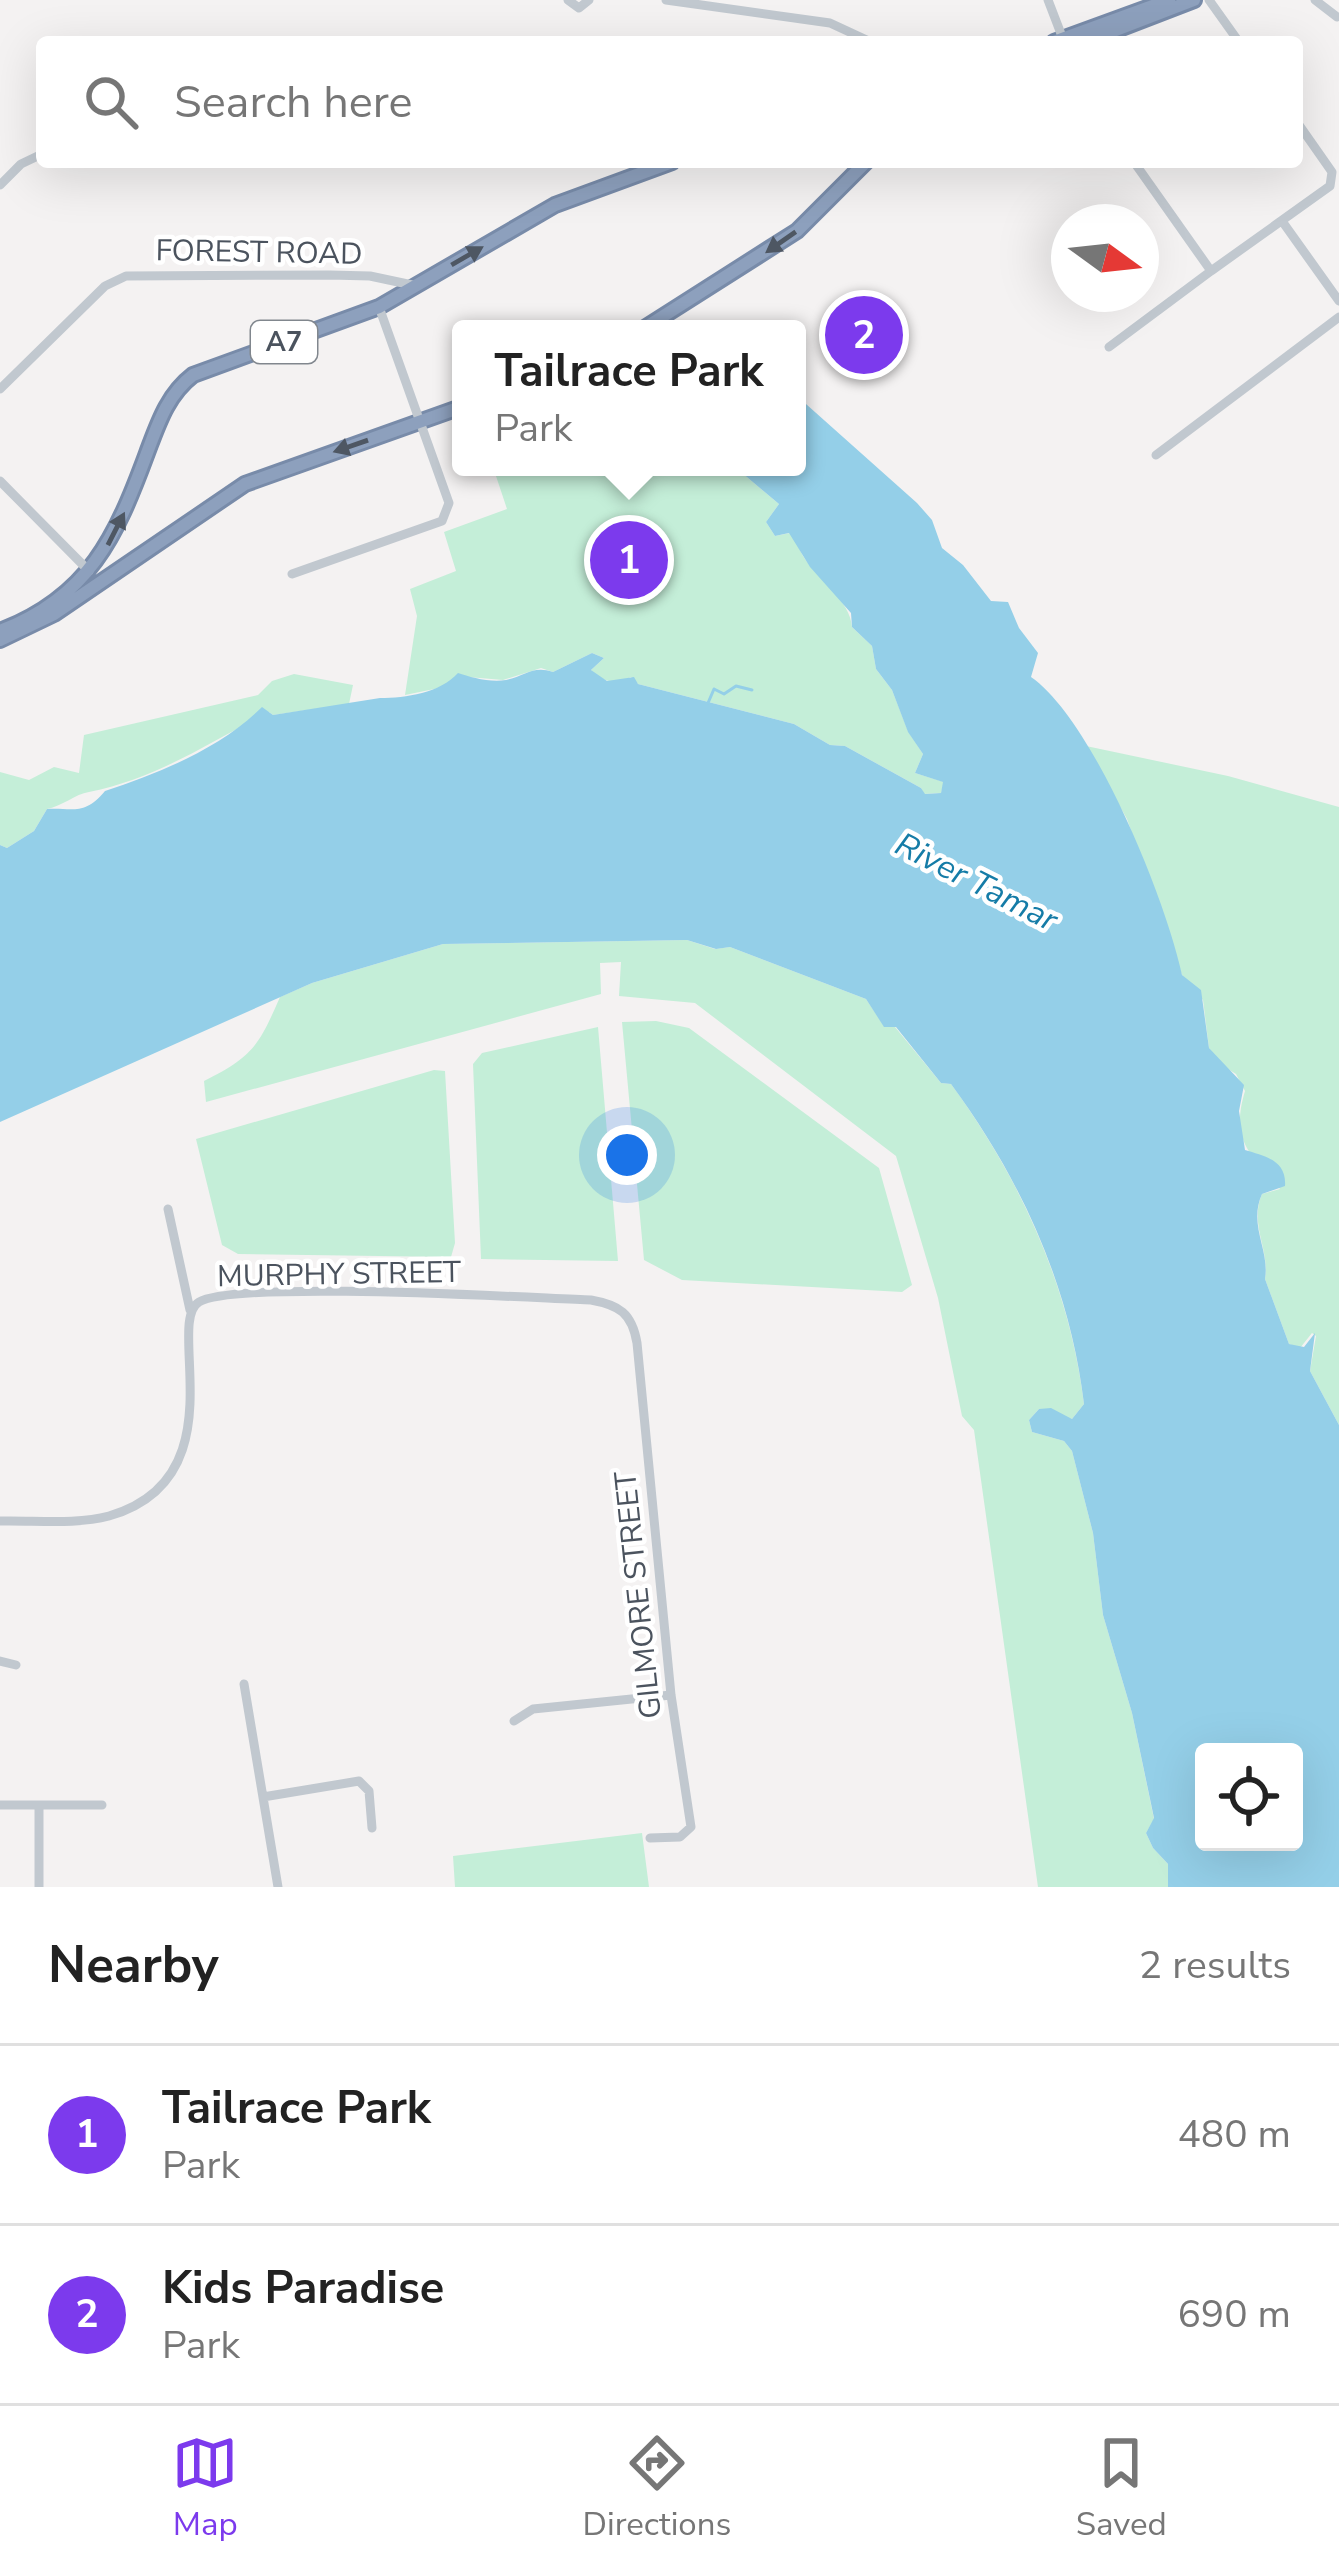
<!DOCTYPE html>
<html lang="en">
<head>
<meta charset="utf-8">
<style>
  :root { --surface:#fff; --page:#f2f2f2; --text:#222; --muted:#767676; --line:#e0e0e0; --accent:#7c3aed }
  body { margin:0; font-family:"Nunito Sans",sans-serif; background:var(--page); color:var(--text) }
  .controls { position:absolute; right:36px; bottom:36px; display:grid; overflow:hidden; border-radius:12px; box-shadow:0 12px 48px #0002 }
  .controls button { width:108px; height:108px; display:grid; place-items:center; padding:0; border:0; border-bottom:3px solid var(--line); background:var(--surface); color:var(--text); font:60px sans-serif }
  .compass { position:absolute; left:1051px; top:204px; width:108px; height:108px; border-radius:50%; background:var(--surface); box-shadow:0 12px 48px #0002; rotate:105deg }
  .you { position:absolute; left:627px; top:1155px; width:42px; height:42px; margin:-30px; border:9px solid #fff; border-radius:50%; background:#1a73e8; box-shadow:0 0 0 18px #1a73e833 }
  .badge { display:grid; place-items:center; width:78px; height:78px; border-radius:50%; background:var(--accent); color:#fff; font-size:39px; font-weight:700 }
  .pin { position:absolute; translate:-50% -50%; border:6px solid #fff; box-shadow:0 3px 12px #0006 }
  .popup { position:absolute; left:452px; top:320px; width:354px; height:156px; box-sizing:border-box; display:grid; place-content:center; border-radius:12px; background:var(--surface); filter:drop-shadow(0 3px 9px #0005); font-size:39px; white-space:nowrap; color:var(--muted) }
  .popup b { font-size:45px; color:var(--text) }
  .popup::after { content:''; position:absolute; left:50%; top:100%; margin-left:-24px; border:24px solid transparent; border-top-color:var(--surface) }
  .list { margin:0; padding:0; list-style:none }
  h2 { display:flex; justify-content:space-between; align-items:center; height:156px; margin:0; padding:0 48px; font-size:51px }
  h2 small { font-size:39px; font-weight:400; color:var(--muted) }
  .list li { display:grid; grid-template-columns:78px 1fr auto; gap:36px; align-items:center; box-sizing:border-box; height:180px; padding:0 48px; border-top:3px solid var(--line) }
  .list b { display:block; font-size:45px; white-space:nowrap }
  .list p { margin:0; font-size:39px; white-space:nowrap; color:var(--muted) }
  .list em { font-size:39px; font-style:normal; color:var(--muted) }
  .icon { flex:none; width:66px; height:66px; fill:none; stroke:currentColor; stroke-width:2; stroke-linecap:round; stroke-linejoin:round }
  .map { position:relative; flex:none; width:1339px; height:1887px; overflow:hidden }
  .search { position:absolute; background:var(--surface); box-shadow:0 12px 48px #0002; left:36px; right:36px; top:36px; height:132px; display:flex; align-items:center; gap:30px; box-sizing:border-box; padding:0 42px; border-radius:12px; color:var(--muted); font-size:45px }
  .sheet { height:516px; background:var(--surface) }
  nav { display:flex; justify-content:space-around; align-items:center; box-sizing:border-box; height:168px; border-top:3px solid var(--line); background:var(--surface); font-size:33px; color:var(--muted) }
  nav a { display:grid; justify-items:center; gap:6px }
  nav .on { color:var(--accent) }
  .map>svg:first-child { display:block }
  .green { fill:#c4eed8 }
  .water { fill:#94cfe8; fill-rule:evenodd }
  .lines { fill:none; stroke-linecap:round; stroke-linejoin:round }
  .stream { stroke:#94cfe8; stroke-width:3 }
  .highway-casing { stroke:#788ba9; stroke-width:18 }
  .minor { stroke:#c1c8cf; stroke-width:9 }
  .highway { stroke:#8da0bd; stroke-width:12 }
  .oneway { fill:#4e5763 }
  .labels { text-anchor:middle; stroke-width:9; stroke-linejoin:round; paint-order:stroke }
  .shield { fill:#fff; stroke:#81878e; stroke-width:3 }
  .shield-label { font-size:27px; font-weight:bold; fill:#4b535e }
  .street-label { font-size:30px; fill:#4b535e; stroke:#fff }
  .water-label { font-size:33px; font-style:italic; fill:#157ca7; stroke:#fff }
</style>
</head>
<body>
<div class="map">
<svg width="1339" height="1887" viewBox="0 0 1339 1887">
  <rect width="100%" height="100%" fill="#f4f2f2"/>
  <path class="green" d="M493,467H735L779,504L766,522L775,536L790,533C797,541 799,550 805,559C820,582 850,600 852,627L872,646L876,669L892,690L908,731L923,754L915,773L944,782L941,793L924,794L921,788L845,746L830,745L794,724L638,684L631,677C617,684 602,683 591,670L604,658L592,653L553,672L541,668L503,680L468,677L449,686L405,695L417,616L410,589L456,571L444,532L507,509Z
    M294,674L353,685L349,704L273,715L269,712C208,743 158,778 89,792C75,794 63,806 47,809L34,831L7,848L0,845V772L29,780L54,767L79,773L84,735L258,695L272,681Z
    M1086,746L1228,776L1339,807V1425L1310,1371L1316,1336L1312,1333L1300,1348L1289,1344L1265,1279C1270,1250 1249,1224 1262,1194L1280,1189C1250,1153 1230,1141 1245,1091L1236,1074L1220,1064L1209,1048L1203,1000L1182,975L1127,819Z
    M687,940L715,949L730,947L866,999L884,1026L895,1027L941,1083L951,1084C1021,1180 1069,1285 1084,1404L1072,1419L1039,1409L1029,1420L1032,1432L1064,1441L1072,1451L1093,1533L1103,1615L1132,1713L1154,1819L1146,1833L1153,1848L1168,1864V1887H1038L974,1430L962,1416L938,1298L896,1156L695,1003L619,996L621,962L600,963L601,994L206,1102L204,1081C253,1057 259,1045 280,997L312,983L443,944Z
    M656,1021L689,1028L879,1168L912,1285L902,1292L682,1280L644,1260L622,1022Z
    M598,1027L618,1261L481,1259L473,1064L482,1053Z
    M434,1070L445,1071L455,1243L451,1257L238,1254L222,1245L196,1139Z
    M642,1833L649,1887H455L453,1856Z"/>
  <path class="water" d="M797,396L917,503L932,520L942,548L963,565L991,601L1008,602L1019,628L1038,653L1031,677C1094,721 1166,900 1182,975L1201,990L1209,1048L1244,1085L1239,1111L1245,1150C1264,1156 1287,1160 1285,1186L1262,1194C1248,1225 1270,1250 1265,1279L1289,1344L1304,1347L1315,1333L1310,1371L1339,1425V1887H1168V1864L1153,1848L1146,1833L1154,1818L1132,1713L1103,1615L1093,1533L1072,1451L1064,1441L1032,1432L1029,1420L1039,1409L1051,1408L1072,1419L1084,1404C1070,1286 1021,1179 951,1084L941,1083L896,1027H884L866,999L730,947L716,949L687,940L443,944L312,983L0,1122V845L7,848L34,831L47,809C70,807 84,817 105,791C160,773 221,748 262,707L273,715L380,698C406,698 440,693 458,673C470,677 490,683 506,680C525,676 533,665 553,672L592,653L604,658L591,670L607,681L634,677L638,684L794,724L830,745L845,746L921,788L925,794L941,793L943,782L915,773L923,754L908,732L892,690L876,669L872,646L852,627L851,613L810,567L789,533L775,536L766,522L779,504L735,467H797ZM1294,1752V1842H1204V1752Z"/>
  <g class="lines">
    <path class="stream" d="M708,703L714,689L724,694L736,686L752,690"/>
    <g class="highway-casing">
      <path id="highway" d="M1054,42L1169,0
        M1085,42L1194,0
        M643,329L797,231L866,162
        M0,631C89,597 116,537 147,453C158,424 167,395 193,375L379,307L555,205L672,162
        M0,640L54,614L245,484L461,407"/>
    </g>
    <path class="minor" d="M568,0L579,8L589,0
      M666,0L830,23L871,42
      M1048,0L1063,39
      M1209,0L1239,42
      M1315,0L1337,17
      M1134,162L1211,271L1330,186L1332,172L1297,122
      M0,185L21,164L42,154
      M1282,221L1339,301
      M1109,347L1211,271
      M0,389L105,286L126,276L330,275L370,276L417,286
      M1156,455L1339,317
      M0,481L89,571
      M292,574L442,521L449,503L379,307
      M168,1209L190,1310
      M0,1521C34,1520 76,1525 109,1516C240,1478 164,1323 199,1302C236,1280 530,1298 591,1300C619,1305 632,1313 637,1343L671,1695L691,1827L680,1837L650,1838
      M0,1661L16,1665
      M244,1684L278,1887
      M514,1721L533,1709L671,1695
      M263,1797L359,1781L369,1791L372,1828
      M0,1805H102
      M39,1805V1887"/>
    <use href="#highway" class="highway"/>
  </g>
  <defs><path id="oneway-solid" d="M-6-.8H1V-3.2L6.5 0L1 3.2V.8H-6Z" transform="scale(3)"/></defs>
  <g class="oneway">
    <use href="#oneway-solid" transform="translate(781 242) rotate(145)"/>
    <use href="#oneway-solid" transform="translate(467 256) rotate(-30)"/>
    <use href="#oneway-solid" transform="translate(351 446) rotate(161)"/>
    <use href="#oneway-solid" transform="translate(116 529) rotate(-63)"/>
  </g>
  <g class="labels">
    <rect class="shield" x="251" y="321" width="66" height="42" rx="9"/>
    <g class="shield-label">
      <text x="284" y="351">A7</text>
    </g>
    <g class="street-label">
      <text transform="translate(259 252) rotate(1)" y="10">FOREST ROAD</text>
      <text transform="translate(339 1274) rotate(-1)" y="10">MURPHY STREET</text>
      <text transform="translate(638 1595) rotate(-96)" y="10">GILMORE STREET</text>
    </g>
    <g class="water-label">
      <text transform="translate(977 881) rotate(27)" y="12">River Tamar</text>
    </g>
  </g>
</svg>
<div class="controls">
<button><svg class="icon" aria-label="locate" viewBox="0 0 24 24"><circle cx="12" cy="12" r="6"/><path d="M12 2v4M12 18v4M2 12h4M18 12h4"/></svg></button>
</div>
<svg class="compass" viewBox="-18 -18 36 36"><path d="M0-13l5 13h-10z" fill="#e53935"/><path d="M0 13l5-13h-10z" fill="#767676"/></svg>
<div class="you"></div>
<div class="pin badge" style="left:629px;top:560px">1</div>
<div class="popup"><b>Tailrace Park</b>Park</div>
<div class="pin badge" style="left:864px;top:335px">2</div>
<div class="search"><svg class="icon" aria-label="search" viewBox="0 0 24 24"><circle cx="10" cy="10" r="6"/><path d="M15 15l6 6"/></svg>Search here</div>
</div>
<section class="sheet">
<h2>Nearby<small>2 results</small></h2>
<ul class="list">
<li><span class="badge">1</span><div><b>Tailrace Park</b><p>Park</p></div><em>480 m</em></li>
<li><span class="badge">2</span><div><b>Kids Paradise</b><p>Park</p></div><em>690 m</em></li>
</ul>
</section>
<nav>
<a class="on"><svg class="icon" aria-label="map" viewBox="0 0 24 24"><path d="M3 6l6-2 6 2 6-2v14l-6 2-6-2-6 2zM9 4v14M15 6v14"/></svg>Map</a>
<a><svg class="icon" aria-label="directions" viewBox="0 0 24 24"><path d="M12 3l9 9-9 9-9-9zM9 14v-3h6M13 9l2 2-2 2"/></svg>Directions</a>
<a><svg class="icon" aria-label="saved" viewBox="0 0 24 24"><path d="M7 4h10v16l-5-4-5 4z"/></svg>Saved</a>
</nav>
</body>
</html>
